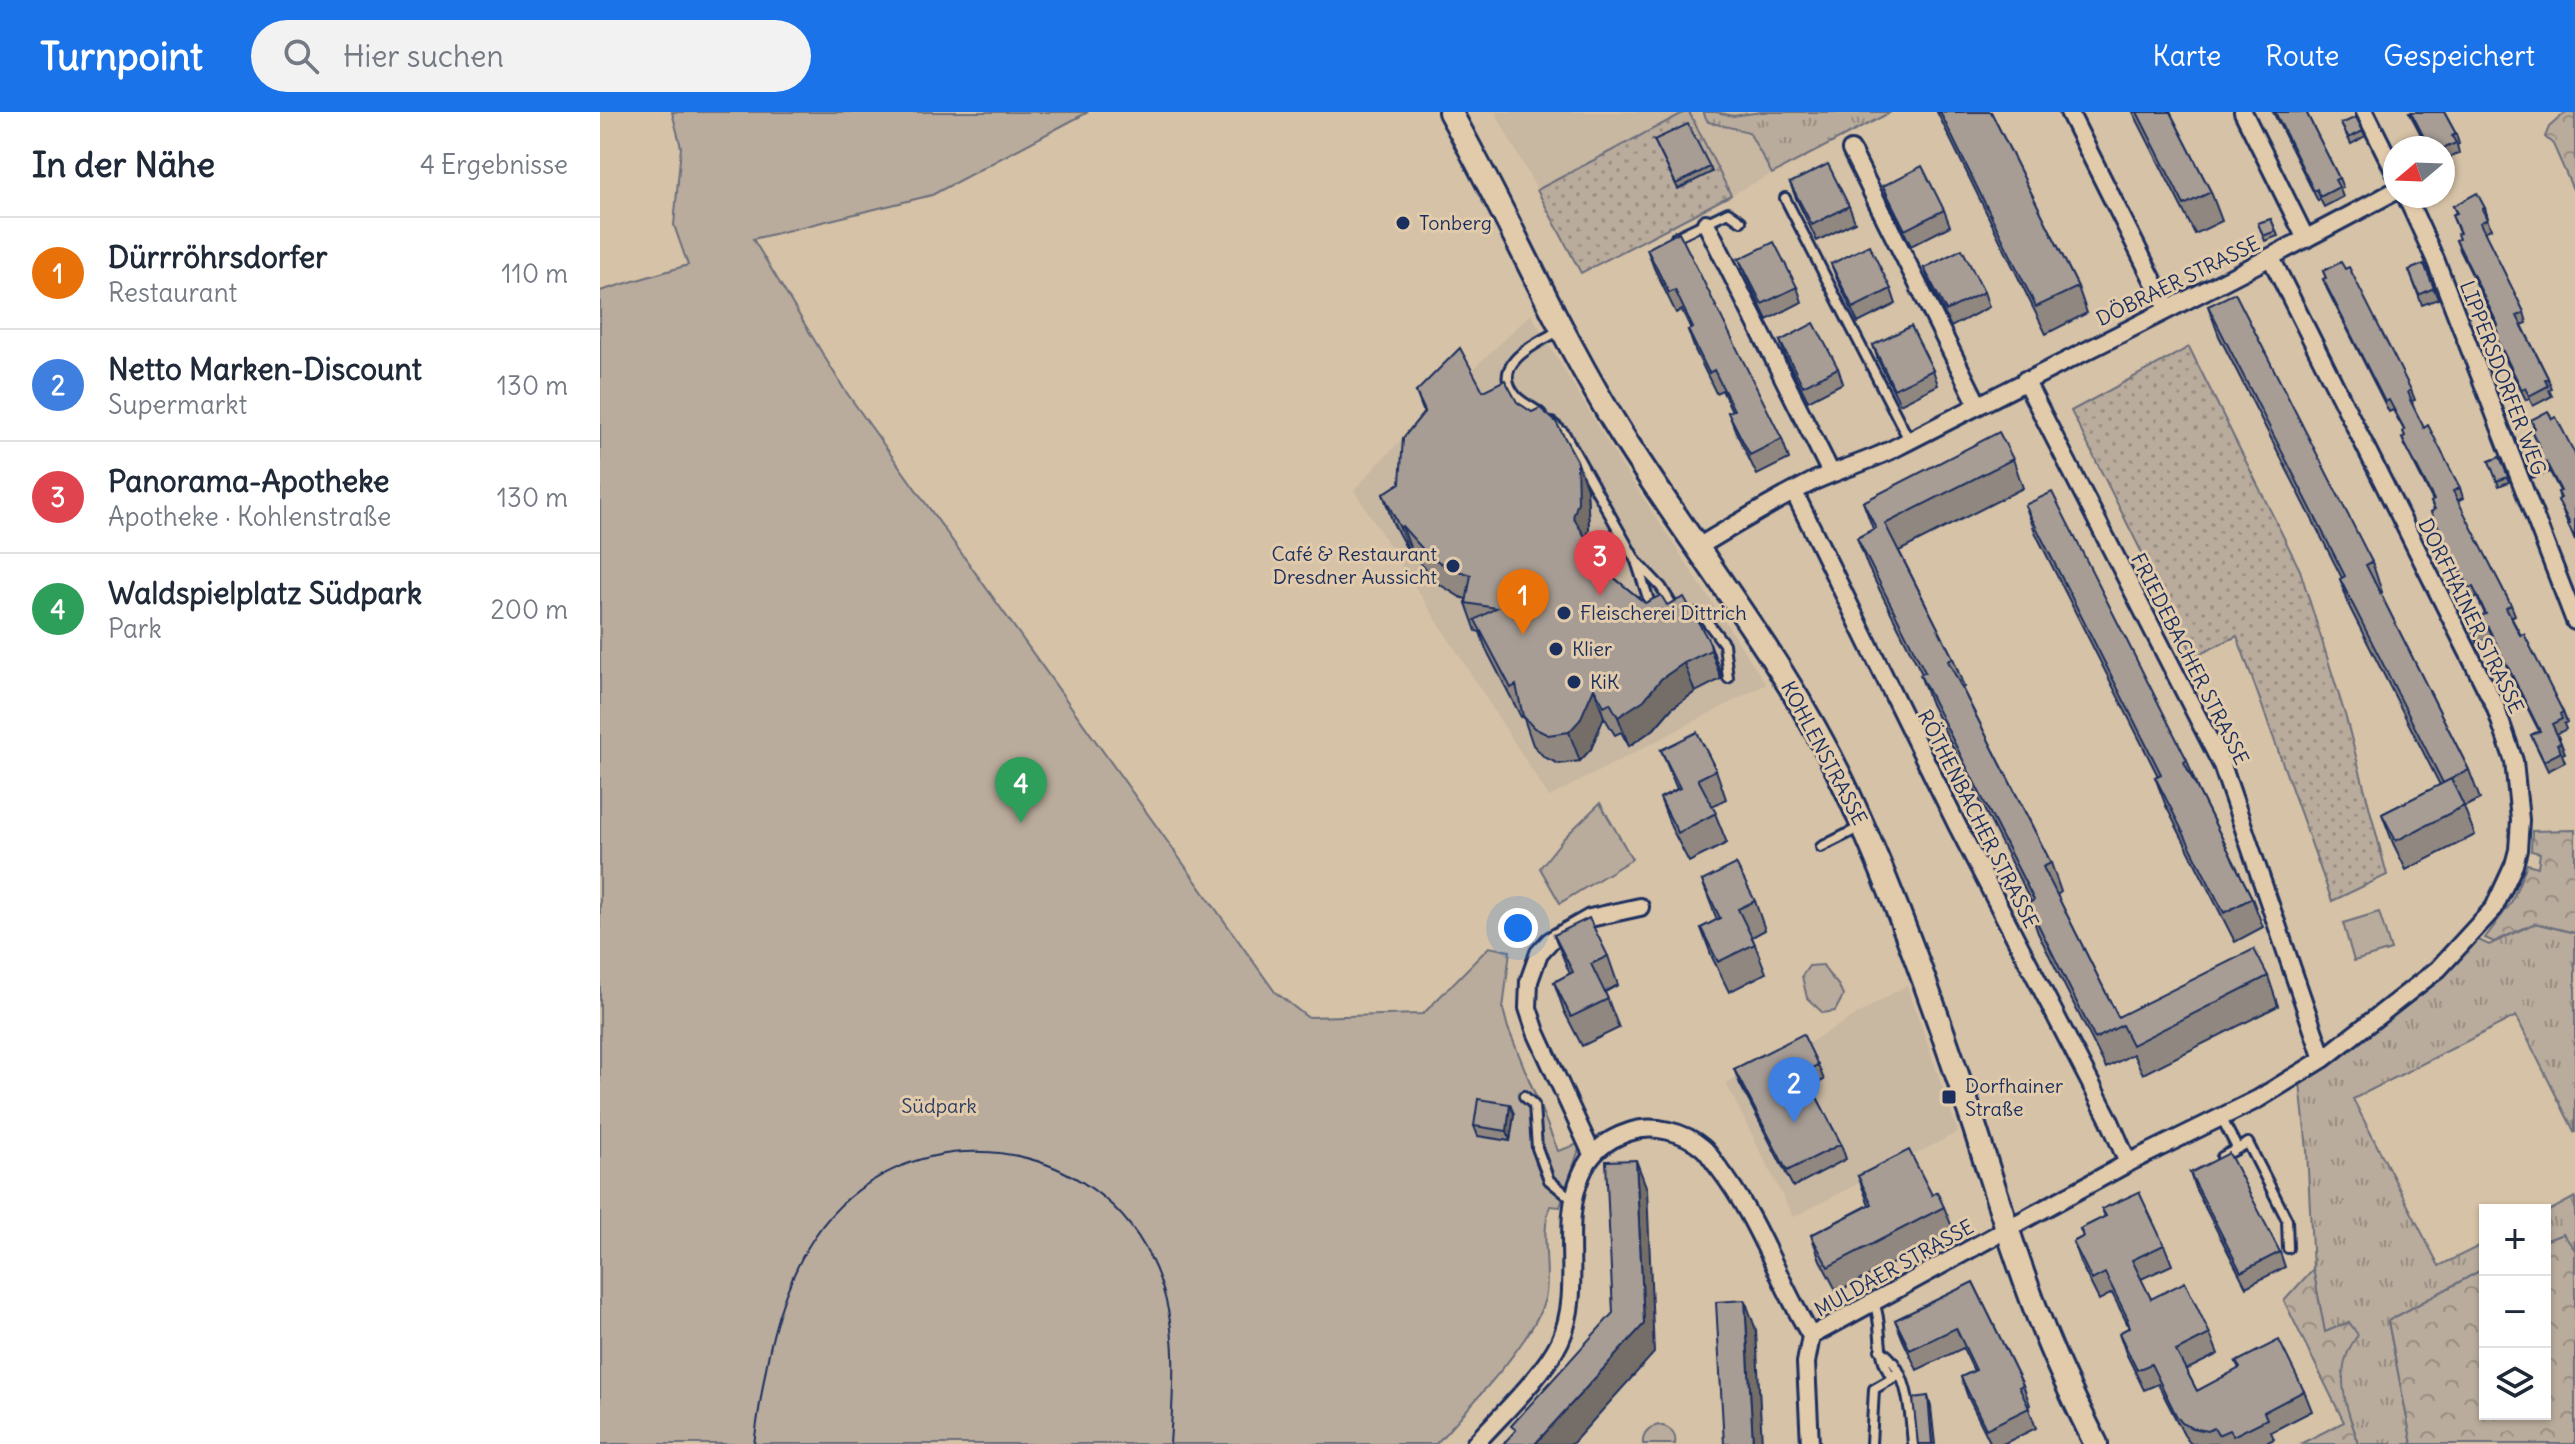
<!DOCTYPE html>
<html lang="de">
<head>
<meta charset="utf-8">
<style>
  :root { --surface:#fff; --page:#f2f2f3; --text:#1f2937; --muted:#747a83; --line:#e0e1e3; --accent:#1a73e8 }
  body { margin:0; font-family:Delius,sans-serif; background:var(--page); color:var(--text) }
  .controls { position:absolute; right:24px; bottom:24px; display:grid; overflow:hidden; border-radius:0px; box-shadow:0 2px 6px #0004 }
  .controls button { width:72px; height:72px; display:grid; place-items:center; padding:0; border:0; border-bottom:2px solid var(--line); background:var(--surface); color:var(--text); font:40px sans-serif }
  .compass { position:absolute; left:1783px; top:24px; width:72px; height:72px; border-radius:50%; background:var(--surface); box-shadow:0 2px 6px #0004; rotate:251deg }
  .you { position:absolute; left:918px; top:816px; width:28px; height:28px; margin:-20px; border:6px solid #fff; border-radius:50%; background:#1a73e8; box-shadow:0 0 0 12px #1a73e833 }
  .badge { display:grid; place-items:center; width:52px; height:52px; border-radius:50%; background:var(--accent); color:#fff; font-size:26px; font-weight:700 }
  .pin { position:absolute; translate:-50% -66px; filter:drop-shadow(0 2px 4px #0008) }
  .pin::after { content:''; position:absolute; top:42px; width:28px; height:24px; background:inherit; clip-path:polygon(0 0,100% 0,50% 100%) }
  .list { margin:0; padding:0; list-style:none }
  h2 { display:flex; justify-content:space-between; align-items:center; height:104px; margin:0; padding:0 32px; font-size:34px }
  h2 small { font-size:26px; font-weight:400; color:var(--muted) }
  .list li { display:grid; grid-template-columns:52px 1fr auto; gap:24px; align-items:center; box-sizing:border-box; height:112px; padding:0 32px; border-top:2px solid var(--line) }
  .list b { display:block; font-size:30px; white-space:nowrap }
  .list p { margin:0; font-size:26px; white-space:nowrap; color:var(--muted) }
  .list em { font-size:26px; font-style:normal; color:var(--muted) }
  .icon { flex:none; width:44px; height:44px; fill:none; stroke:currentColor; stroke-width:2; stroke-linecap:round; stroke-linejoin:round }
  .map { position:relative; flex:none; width:1975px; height:1332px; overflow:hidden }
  header { display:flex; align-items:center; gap:48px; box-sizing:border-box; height:112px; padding:0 40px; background:var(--accent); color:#fff }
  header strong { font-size:38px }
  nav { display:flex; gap:44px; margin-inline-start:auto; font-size:28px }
  .search { width:560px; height:72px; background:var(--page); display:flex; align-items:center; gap:20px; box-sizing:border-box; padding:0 28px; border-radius:44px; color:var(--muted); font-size:30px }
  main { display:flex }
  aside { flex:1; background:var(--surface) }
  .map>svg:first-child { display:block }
  .built { fill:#c8b7a1 }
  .grass { fill:url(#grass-tufts); stroke:#6a6e7d; stroke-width:2 }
  .forest { fill:url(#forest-crowns); stroke:#6a6e7d; stroke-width:2 }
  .park { fill:#baac9c; stroke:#6a6e7d; stroke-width:2 }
  .garden { fill:url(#garden-dots); stroke:#6a6e7d; stroke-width:2 }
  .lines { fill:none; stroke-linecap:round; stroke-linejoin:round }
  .lane-casing { stroke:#1b2f5e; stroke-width:14 }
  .street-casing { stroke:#1b2f5e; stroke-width:22 }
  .secondary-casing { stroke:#1b2f5e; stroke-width:28 }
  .lane { stroke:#e2cbab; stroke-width:8 }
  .street { stroke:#e2cbab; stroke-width:16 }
  .secondary { stroke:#e2cbab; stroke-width:22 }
  .tram { stroke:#1b2f5e; stroke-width:2 }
  .wall { fill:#908780; stroke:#1b2f5e; stroke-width:2 }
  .shaded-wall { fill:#756e68; stroke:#1b2f5e; stroke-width:2 }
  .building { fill:#a79d95; stroke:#1b2f5e; stroke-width:2 }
  .poi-dot { fill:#1b2f5e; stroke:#e2cbab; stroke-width:3 }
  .labels { text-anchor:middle; stroke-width:6; stroke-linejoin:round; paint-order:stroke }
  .poi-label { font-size:20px; fill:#1b2f5e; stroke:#e2cbab; text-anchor:start }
  .street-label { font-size:20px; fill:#1b2f5e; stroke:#e2cbab }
  .park-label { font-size:20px; fill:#2b3c64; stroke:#e2cbab }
</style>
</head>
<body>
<header>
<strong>Turnpoint</strong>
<div class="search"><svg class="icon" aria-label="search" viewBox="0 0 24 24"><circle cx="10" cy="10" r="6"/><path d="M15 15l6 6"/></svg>Hier suchen</div>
<nav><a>Karte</a><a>Route</a><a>Gespeichert</a></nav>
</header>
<main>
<aside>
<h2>In der Nähe<small>4 Ergebnisse</small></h2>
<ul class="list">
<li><span class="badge" style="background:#e8710a">1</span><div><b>Dürrröhrsdorfer</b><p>Restaurant</p></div><em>110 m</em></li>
<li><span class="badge" style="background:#3f7fe0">2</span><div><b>Netto Marken-Discount</b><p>Supermarkt</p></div><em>130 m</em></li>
<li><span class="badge" style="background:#e0444e">3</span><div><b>Panorama-Apotheke</b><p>Apotheke · Kohlenstraße</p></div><em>130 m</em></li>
<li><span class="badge" style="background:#2e9e5b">4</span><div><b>Waldspielplatz Südpark</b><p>Park</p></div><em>200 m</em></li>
</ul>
</aside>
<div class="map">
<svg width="1975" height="1332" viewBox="0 0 1975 1332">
  <defs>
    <pattern id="grass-tufts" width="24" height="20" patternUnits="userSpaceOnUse" patternTransform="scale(2)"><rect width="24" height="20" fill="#baac9c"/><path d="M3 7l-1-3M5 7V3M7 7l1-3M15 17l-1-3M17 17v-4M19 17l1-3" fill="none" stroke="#968c82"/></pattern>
    <pattern id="forest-crowns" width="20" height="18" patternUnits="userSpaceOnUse" patternTransform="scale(2)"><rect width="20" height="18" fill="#baac9c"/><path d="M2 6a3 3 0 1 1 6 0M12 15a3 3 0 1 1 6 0" fill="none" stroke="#968c82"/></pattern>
    <pattern id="garden-dots" width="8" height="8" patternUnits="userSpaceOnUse" patternTransform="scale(2)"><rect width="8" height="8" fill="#baac9c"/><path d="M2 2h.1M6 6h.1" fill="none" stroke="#968c82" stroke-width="1.8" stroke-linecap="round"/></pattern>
  </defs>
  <rect width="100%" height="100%" fill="#d6c2a6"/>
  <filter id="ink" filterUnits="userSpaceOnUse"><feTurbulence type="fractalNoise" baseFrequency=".0125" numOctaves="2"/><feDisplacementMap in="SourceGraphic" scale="16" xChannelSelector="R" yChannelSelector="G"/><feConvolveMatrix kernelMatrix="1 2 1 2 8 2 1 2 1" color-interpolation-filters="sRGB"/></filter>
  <g filter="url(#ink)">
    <path class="built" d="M895,0H1085L937,78Z
      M1089,0H1291L1131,83Z
      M931,202L1016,345L1166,572L949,685L754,378L818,310Z
      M1307,873L1358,1020L1193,1105L1126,971L1209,931Z"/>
    <path class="grass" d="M1103,0H1116L1133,4L1161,0H1291L1172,62L1149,20L1108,10Z
      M1935,811L1975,821V1021L1916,904L1753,987L1839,1154L1885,1131V1156L1788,1209L1812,1332H1759L1743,1286V1252L1749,1234V1210L1725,1221L1713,1157L1707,1038L1699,961L1870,824L1889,833Z
      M1975,1085V1138L1963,1122L1945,1129V1101Z"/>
    <path class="forest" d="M1966,0H1975V82L1953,32L1945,25L1949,15Z
      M1975,718V821L1935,811L1894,830L1885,826L1911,791L1927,752L1938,755L1940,741L1931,739L1932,719Z
      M1963,1122L1975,1138V1332H1812L1788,1209L1885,1156V1302H1945V1129Z
      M1713,1157L1725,1220L1749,1210L1758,1223C1731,1257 1746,1295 1759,1332H1700L1744,1310L1684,1189Z"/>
    <path class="park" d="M72,0H488L332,83L153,127L244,277L675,880L707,905L823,902L889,835L910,839L903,897L908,916L958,1039L978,1032L979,1037L960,1095L950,1094C940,1122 950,1153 946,1181C941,1222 865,1299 836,1332H0V179L88,153L74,113L81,35Z
      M1000,691L1032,747L960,791L940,756L964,726Z
      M1779,800L1791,838L1754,849L1743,811Z
      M1223,853C1229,867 1239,868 1243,884L1235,899L1223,901L1207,886L1202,864L1209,854Z
      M1059,1313C1069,1315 1077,1320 1075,1332H1043C1042,1321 1049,1315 1059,1313Z"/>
    <path class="garden" d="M1085,0H1089L1131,83L981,161L937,78Z
      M1589,235L1700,458L1746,606L1787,763L1732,789L1637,524L1594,545L1471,299Z"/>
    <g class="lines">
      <g class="lane-casing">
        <path id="lane" d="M1185,86L1309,328
          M1075,130L1076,125L1128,100L1141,109
          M941,302C934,296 922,291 916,284C888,251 938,231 960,218
          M952,311L964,321L1036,449L1052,498
          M1039,452L1061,475L1075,498
          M1083,504L1091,501L1102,503L1124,532L1128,566
          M1221,735L1263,714
          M924,984L934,993L937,1036L949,1068L973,1088
          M1621,1005L1637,1036
          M1622,1045L1648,1031L1687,1108L1688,1136
          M1274,1190C1284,1217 1275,1237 1290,1263L1299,1262
          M1280,1238C1309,1256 1310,1301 1313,1332
          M1271,1332L1274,1277L1295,1265"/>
      </g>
      <g class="street-casing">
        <path id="street" d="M1469,0L1567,196
          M1643,0L1706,127
          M1765,0L1795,60
          M1251,38L1378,293
          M1806,84L1835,147L1975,509
          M1106,111L1231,361
          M1425,268L1622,653L1723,947
          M1194,380L1357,713L1509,1007L1528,1051
          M1098,435C1136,412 1174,389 1214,369C1240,357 1267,350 1293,337C1460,251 1630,169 1795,79
          M992,1042L936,920L928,896L929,869L939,841L950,829L990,806L1040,795
          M1211,1224L1528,1051L1658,987L1723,947L1838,857L1894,796L1914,753L1918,738L1920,708L1914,649L1895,594L1671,146
          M875,1332C901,1303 943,1264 960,1229C984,1177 959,1116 981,1063C990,1041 1007,1027 1029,1020C1052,1012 1084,1019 1103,1036C1108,1040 1113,1049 1118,1055C1158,1106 1178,1169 1211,1224
          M1210,1332L1206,1251L1211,1224"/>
      </g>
      <g class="secondary-casing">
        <path id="secondary" d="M850,0C910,107 957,219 1022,323C1098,444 1189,553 1249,683C1297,788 1335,896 1371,1004C1395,1078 1417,1152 1446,1224C1461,1261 1478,1296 1496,1332"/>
      </g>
      <use href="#lane" class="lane"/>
      <use href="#street" class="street"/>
      <use href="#secondary" class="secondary"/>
      <path class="tram" d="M154,1332C164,1261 174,1185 215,1124C297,1002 487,1015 551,1147C580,1206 574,1269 570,1332"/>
    </g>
    <path class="wall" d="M1337,0H1391L1478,175L1487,201L1446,222Z
      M1533,0H1570L1611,80L1622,109L1595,122Z
      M1673,0H1706L1739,66L1743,76L1740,77L1743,85L1724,95L1720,87L1718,89Z
      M1809,0H1844L1856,22L1859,32L1857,33L1859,41L1843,49V36H1828Z
      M1741,12L1763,19L1765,24L1751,32Z
      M1054,28L1110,55L1112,60L1078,77Z
      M1190,71L1249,94L1255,110L1217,129L1196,86Z
      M1283,74L1344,98L1350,114L1311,134L1289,89Z
      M1853,94L1885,96L1888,106L1887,107L1891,117L1884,120L1924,200L1927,211L1922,213L1948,266L1952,277L1949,278L1952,284L1933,294L1929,286L1926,288L1898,233L1895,223L1897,222L1895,215L1897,214L1860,138L1856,128L1859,127V121L1852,103L1856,101Z
      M1671,107L1678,124L1665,129L1658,111Z
      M1047,137L1182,327L1189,347L1157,363L1136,320L1128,300L1132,299L1122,278L1116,281L1095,238L1088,218L1091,217L1082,198L1076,201L1054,156Z
      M1139,147L1197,175L1202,190L1167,208L1145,162Z
      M1231,152L1291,177L1296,192L1258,211L1237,167Z
      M1824,152L1838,187L1822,193L1809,158Z
      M1324,156L1384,180L1389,195L1351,215L1330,171Z
      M1723,159L1811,278L1815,288L1812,289L1814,298L1824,316L1860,376L1863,386L1857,389L1911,493L1915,503L1911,505L1963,600L1967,610L1964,612L1966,617L1957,622L1965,641L1962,642L1965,650L1948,659L1931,623L1939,619L1892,525L1877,531L1869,509L1885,502L1877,485L1873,486L1834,410L1831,400L1834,398L1831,390L1833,389L1806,336L1802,326L1805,325L1803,319L1804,318L1793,298L1789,300L1727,177L1723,167L1726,166Z
      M1608,194L1772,450L1782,480L1780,481L1869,658L1880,687L1864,695L1875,723L1806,758L1793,731L1782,702L1840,673L1750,496L1740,467L1742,466L1619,224Z
      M1180,229L1238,256L1243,271L1208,289L1185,244Z
      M1273,233L1333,258L1338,273L1300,292L1278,248Z
      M883,279L917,290L987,377L989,418L986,426L1007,460L1045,491L1067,493L1110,531L1120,560L1121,567L1095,580L1072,596L1054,617L1029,634L1021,620L1015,623L1004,605L991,637L980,649L959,652L944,645L933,633L923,604L921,605L886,537L880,520L876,519L866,491V487L860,485L839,472L813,443L811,445L793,411L783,382L800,371L824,301L816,280Z
      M1931,308L1975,342V429L1958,388L1960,387L1958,380L1960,379L1950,360L1932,366L1922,342L1939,336L1931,318L1934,316Z
      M1900,345L1909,370L1899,374L1889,349Z
      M1413,347L1423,376L1299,439L1353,546L1364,575L1362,576L1451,751L1461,780L1457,783L1518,905L1668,864L1678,894L1543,962L1533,942L1506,956L1438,821L1428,792L1431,790L1331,592L1320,563L1322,562L1268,455L1257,426L1273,417L1263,390Z
      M1425,393L1587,648L1598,678L1652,786L1663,815L1635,830L1566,694L1555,665L1558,664L1436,422Z
      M1061,638L1116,658L1126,687L1112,694L1127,731L1089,750L1071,715L1060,686L1077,677Z
      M1102,769L1155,789L1165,818L1152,825L1166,861L1129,880L1112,845L1101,816L1117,808Z
      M954,823L1008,844L1018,873L1005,880L1019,916L982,934L964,899L954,870L970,862Z
      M1218,953L1224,968L1211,974L1241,1032L1246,1047L1193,1075L1140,972L1134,957Z
      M914,1002L910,1029L878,1024L874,1014Z
      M1590,1061L1680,1140L1685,1155L1646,1175L1595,1076Z
      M1258,1064L1332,1083L1344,1095L1354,1120L1237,1180L1220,1148L1211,1123L1269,1093Z
      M1502,1097L1564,1133L1572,1153L1541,1167L1551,1187L1610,1222L1618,1242L1586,1258L1597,1279L1639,1257L1636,1250L1704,1279L1712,1299L1671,1320L1674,1327L1664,1332H1592L1590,1331L1584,1323L1558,1272L1544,1278L1526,1241L1519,1221L1529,1216L1528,1213L1512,1181L1499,1188L1480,1150L1473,1130L1483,1125L1480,1117L1505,1105Z
      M1373,1170L1423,1273L1430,1293L1428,1294L1436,1316L1403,1332H1391L1368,1285L1361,1265L1374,1259L1363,1236L1317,1258L1303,1228L1295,1208Z"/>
    <path class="shaded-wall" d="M977,348L987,377L989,418L983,434L973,405Z
      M802,414L813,443L811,445L800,416Z
      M1110,531L1120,560L1121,567L1111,538Z
      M1084,551L1095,580L1072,596L1054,617L1029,634L1018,605L1061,567Z
      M994,576L1004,605L991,637L980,649L969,620Z
      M910,992L914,1002L910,1029L907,1019Z
      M1036,1048L1047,1077L1054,1241L972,1332H935L1044,1212Z
      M1145,1188L1156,1218L1162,1332H1153Z
      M1328,1284L1331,1295L1335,1332H1332Z"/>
    <path class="building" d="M1340,0H1391L1478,175L1436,195Z
      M1537,0H1570L1611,80L1584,93Z
      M1675,0H1706L1739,66L1735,68L1739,75L1720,85L1717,77L1714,79Z
      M1811,0H1844L1856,22L1852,24L1856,31L1843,37V36H1833L1832,33L1829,35Z
      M1756,5L1763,19L1749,26L1741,12Z
      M1088,12L1110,55L1076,72L1054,28Z
      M1228,52L1249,94L1212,113L1190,71Z
      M1322,54L1344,98L1305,118L1283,74Z
      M1877,81L1885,96L1882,97L1887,107L1880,111L1924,200L1917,204L1948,266L1945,268L1948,274L1929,284L1925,276L1922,278L1895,223L1898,221L1895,215L1898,213L1856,128L1859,127L1857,122L1860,121L1852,103L1857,101L1853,94Z
      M1671,107L1676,119L1663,124L1658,111Z
      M1079,120L1182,327L1150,343L1128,300L1134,298L1114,258L1109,261L1088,218L1093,216L1075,178L1069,181L1047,137Z
      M1174,130L1197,175L1162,192L1139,147Z
      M1269,133L1291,177L1253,196L1231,152Z
      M1362,137L1384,180L1346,199L1324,156Z
      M1741,150L1745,157L1749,155L1811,278L1808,280L1811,287L1810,288L1824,316L1828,313L1860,376L1853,379L1911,493L1906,496L1920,523L1924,522L1963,600L1960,602L1962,607L1952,612L1961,631L1957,632L1961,640L1944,649L1931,623L1940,619L1888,515L1873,521L1869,509L1886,502L1873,475L1869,476L1831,400L1835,397L1831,390L1834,388L1802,326L1805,324L1803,319L1805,318L1789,288L1785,290L1723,167L1726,166L1723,159Z
      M1824,152L1834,176L1819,183L1809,158Z
      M1635,181L1772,450L1766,453L1869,658L1843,671L1740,467L1745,464L1608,194Z
      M1214,211L1238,256L1203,274L1180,229Z
      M1311,214L1333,258L1294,277L1273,233Z
      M860,236L883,279L905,268L917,290L932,300L940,296L956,310L977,348L978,390L973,405L1007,460L1045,491L1061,483L1067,493L1084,485L1110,531L1111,538L1084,551L1061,567L1044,588L1018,605L1010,591L1004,594L994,576L980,608L969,620L948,623L934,616L923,604L916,573L911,576L875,508L896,496L866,491L871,463L849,456L828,443L802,414L800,416L783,382L800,371L803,326L825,299L816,280Z
      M1948,299L1952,307L1956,305L1975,342V426L1968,413L1970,412L1958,388L1961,386L1958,380L1961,379L1946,350L1928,356L1922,342L1940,336L1931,318L1935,316L1931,308Z
      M1399,320L1413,347L1285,412L1353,546L1348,549L1451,751L1443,755L1518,905L1654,837L1668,864L1532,933L1522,913L1495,927L1428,792L1434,788L1320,563L1325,560L1257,426L1276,416L1263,390Z
      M1900,345L1908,365L1897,369L1889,349Z
      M1452,380L1587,648L1584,650L1652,786L1624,801L1555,665L1561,662L1425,393Z
      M1097,620L1116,658L1098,667L1116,701L1078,721L1060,686L1080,676L1061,638Z
      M1851,667L1864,694L1796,729L1782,702Z
      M1136,752L1155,789L1138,797L1155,832L1118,850L1101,816L1120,806L1102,769Z
      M989,806L1008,844L991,852L1008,887L971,905L954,870L973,860L954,823Z
      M1203,922L1218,953L1204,960L1241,1032L1187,1059L1134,957Z
      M878,987L910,992L907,1019L874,1014Z
      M1309,1038L1332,1083L1337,1080L1344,1095L1228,1155L1211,1123L1272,1092L1258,1064Z
      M1629,1041L1680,1140L1641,1160L1590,1061Z
      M1036,1048L1044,1212L935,1332H903L916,1318L911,1314L1013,1201L1006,1049Z
      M1539,1080L1564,1133L1532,1148L1551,1187L1585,1170L1610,1222L1576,1239L1597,1279L1640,1256L1636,1250L1679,1228L1704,1279L1664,1300L1667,1307L1633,1324L1629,1318L1618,1323L1614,1316L1608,1319L1592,1316L1582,1311L1576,1303L1551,1252L1537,1258L1519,1221L1530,1215L1527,1208L1528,1207L1505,1161L1492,1168L1473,1130L1484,1124L1480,1117L1506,1104L1502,1097Z
      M1373,1170L1423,1273L1419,1275L1429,1296L1386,1317L1361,1265L1376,1258L1356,1216L1310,1238L1295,1208Z
      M1145,1188L1153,1332H1124L1116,1190Z
      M1328,1284L1332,1332H1318L1313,1286Z"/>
  </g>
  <g class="poi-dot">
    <circle cx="803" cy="111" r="8"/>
    <circle cx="853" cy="454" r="8"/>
    <circle cx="964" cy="501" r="8"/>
    <circle cx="956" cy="537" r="8"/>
    <circle cx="974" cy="570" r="8"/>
    <rect x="1341" y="977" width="16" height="16" rx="4"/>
  </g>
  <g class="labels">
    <g class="poi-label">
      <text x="819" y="118">Tonberg</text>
      <text x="837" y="449" text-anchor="end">Café &amp; Restaurant<tspan x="837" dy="23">Dresdner Aussicht</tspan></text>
      <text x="980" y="508">Fleischerei Dittrich</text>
      <text x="972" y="544">Klier</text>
      <text x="990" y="577">KiK</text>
      <text x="1365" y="981">Dorfhainer<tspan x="1365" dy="23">Straße</tspan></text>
    </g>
    <g class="street-label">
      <text transform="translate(1578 169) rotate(-26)" y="7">DÖBRAER STRASSE</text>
      <text transform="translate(1903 266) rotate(69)" y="7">LIPPERSDORFER WEG</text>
      <text transform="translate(1871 504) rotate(64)" y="7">DORFHAINER STRASSE</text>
      <text transform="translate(1590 547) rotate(63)" y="7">FRIEDEBACHER STRASSE</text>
      <text transform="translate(1224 641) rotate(62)" y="7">KOHLENSTRASSE</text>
      <text transform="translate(1378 707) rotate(63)" y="7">RÖTHENBACHER STRASSE</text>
      <text transform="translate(1294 1156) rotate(-29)" y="7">MULDAER STRASSE</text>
    </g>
    <g class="park-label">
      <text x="339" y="1001">Südpark</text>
    </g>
  </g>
</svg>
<div class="controls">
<button>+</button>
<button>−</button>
<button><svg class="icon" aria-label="layers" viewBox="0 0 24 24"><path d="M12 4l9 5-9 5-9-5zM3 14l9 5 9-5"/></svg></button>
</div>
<svg class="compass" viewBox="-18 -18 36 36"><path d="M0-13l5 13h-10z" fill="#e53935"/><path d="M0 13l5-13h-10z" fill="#747a83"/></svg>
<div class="you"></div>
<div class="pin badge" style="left:923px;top:523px;background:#e8710a">1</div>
<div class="pin badge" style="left:1194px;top:1011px;background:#3f7fe0">2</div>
<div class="pin badge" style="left:1000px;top:484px;background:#e0444e">3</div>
<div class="pin badge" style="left:421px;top:711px;background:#2e9e5b">4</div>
</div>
</main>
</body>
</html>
